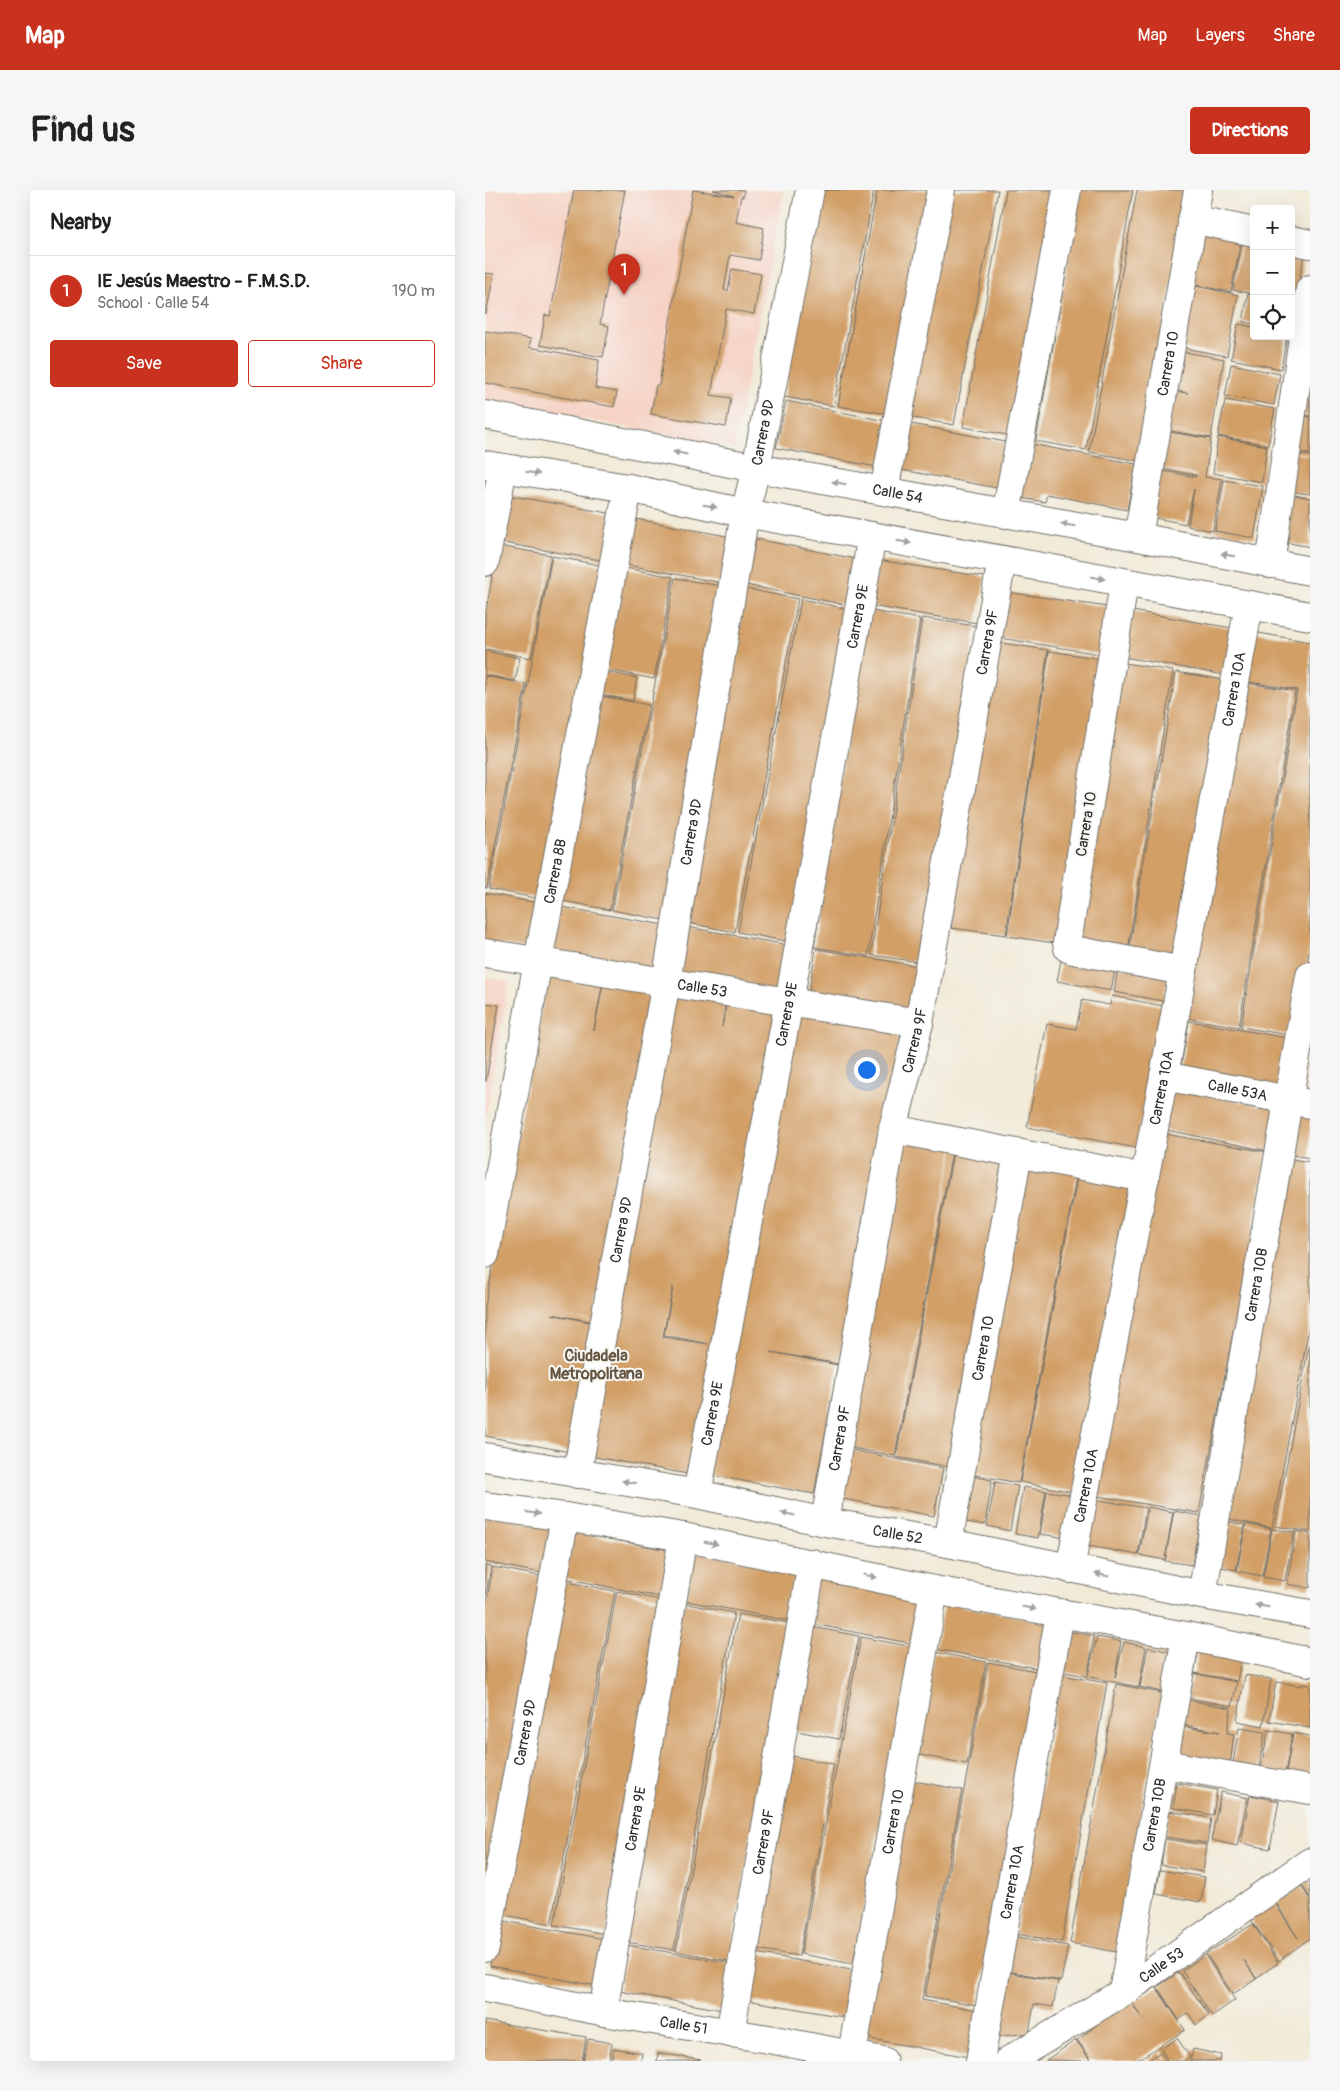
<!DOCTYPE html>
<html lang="en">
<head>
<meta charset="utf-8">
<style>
  :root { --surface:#fff; --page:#f6f6f6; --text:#222; --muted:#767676; --line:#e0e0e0; --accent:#c8321e }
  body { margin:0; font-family:Pangolin,sans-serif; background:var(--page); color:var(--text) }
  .controls { position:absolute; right:15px; top:15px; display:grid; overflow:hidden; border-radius:5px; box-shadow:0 5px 20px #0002 }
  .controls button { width:45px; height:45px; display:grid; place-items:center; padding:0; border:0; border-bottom:1px solid var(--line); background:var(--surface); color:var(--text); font:25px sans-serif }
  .you { position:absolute; left:381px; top:879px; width:18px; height:18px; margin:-12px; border:4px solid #fff; border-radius:50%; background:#1a73e8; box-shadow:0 0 0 8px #1a73e833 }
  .badge { display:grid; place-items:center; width:32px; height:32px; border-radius:50%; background:var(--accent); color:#fff; font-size:16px; font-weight:700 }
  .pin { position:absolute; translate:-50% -41px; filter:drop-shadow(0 1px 2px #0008) }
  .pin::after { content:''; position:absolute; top:26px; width:18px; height:15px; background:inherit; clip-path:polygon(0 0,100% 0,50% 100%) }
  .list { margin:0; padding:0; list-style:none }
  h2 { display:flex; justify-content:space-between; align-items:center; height:65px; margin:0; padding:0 20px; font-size:21px }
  h2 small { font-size:16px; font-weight:400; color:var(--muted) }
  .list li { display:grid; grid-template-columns:32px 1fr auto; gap:15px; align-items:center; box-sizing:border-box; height:70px; padding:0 20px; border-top:1px solid var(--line) }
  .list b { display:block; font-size:19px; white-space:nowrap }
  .list p { margin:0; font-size:16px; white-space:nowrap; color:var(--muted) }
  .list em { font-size:16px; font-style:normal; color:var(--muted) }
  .actions { display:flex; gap:10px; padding:15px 20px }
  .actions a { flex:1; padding:11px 0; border:1px solid var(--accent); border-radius:5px; text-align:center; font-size:18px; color:var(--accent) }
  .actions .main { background:var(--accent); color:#fff }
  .icon { flex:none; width:28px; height:28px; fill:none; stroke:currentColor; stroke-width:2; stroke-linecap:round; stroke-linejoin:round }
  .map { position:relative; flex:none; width:825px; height:1871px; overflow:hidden; border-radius:5px }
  header { display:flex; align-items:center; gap:30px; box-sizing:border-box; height:70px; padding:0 25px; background:var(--accent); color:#fff }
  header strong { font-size:24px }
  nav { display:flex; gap:28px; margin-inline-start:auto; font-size:18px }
  .intro { display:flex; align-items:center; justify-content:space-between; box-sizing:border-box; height:120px; padding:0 30px }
  h1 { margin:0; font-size:35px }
  .button { padding:12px 22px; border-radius:5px; background:var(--accent); color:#fff; font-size:18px; font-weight:700 }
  main { display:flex; gap:30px; padding:0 30px }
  aside { flex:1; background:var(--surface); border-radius:5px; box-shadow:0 5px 20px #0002 }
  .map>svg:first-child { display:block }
  .built { fill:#f6d2c4 }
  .building { fill:#d29f66; fill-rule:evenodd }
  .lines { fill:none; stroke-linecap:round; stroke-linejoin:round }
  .minor-casing { stroke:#706e67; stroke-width:30 }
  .tertiary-casing { stroke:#706e67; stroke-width:30 }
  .minor { stroke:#fff; stroke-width:28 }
  .tertiary { stroke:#fff; stroke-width:28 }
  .oneway { fill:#a0a0a0 }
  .labels { text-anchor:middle; stroke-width:4; stroke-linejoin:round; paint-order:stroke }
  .street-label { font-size:15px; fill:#2b2b2b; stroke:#f6f6f2 }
  .neighbourhood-label { font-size:16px; font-weight:bold; fill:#655440; stroke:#f6f6f2 }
</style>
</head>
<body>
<header>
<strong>Map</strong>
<nav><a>Map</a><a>Layers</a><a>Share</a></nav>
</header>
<div class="intro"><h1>Find us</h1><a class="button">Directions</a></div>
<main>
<aside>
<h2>Nearby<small></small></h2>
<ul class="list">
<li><span class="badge">1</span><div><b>IE Jesús Maestro - F.M.S.D.</b><p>School · Calle 54</p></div><em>190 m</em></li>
</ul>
<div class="actions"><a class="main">Save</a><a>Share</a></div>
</aside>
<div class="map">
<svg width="825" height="1871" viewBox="0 0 825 1871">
  <rect width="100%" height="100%" fill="#f6f6f2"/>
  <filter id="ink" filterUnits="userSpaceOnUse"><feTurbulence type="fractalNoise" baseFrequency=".02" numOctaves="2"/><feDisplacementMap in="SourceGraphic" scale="10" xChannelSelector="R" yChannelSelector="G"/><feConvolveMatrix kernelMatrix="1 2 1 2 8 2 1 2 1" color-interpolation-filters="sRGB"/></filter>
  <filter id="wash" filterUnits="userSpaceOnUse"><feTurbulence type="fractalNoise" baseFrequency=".0096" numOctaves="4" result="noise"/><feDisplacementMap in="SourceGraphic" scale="20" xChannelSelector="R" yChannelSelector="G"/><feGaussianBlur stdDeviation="1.12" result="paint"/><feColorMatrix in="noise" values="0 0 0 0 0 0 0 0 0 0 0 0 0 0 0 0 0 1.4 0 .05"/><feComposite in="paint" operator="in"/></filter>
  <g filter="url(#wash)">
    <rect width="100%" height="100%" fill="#f1ead7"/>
    <path class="built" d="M0,0H299L249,258L0,210Z
      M0,787L24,791L0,932Z"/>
    <g id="blocks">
      <path class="building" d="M89,0H140L115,134L124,136L118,167L55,155L60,125L65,126Z
        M208,0L249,6L228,0H259L258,7L256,6L251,32L279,38L274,70L245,65L239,100L243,101L247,79L276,84L269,124L241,119L226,205L246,208L241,237L166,224L171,195H174Z
        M337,0H389L349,216L299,207Z
        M392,0H444L403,224L353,216Z
        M466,0H513L469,235L423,227Z
        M521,0H572L528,246L478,237Z
        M596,0H648L601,260L551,251Z
        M652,0H703L654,271L604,262Z
        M716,42L756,50L746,102L706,94Z
        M757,53L769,55V104L748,100Z
        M806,57L820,59L811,110L806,109Z
        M0,83L9,84L1,124H0Z
        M711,96L753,105L742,166L698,158Z
        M763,104L769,106V134L758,132Z
        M753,134L769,137V146H802L796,179L746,169Z
        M0,141L46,149L44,157L114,170L110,198L132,202L129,217L0,193Z
        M694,161L739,169L726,248L680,240L687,201L703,203L687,200Z
        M746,174L795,184L789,215L740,206Z
        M825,189V226L812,224Z
        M740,210L790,219L783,255L733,246Z
        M301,211L406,232L397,278L291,258Z
        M814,225L825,227V264L808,262Z
        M421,233L526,253L517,299L412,279Z
        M679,241L726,249L720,287L737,289L728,341L703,336L709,299L701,334L665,327L673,280L711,287V285L673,278Z
        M733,247L782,256L777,292L728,283Z
        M540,253L651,274L642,320L562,304L560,312L529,307Z
        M808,263L825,266V304L801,301Z
        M739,290L778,296L769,348L730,341Z
        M804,304L825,308V357L795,351Z
        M22,305L129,324L121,371L13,352Z
        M146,328L252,348L243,394L137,374Z
        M271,349L376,370L367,416L261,395Z
        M13,356L66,365L46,468L0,459V426Z
        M67,366L119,376L56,709L4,699Z
        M393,370L500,387L492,433L386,416Z
        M136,377L188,387L169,489L117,479Z
        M190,388L242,397L179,730L127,720Z
        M261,399L313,409L250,742L198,732Z
        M522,402L629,418L621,465L515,448Z
        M316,409L368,420L305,752L253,742Z
        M381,420L435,429L383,766L329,757Z
        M647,421L753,439L745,486L639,467Z
        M437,428L491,436L440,773L386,765Z
        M768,442L825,452V756L810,846L756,837L812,500L759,491Z
        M509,452L563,460L521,745L466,738Z
        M0,461L35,468L30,491L0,485Z
        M564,461L618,469L576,754L522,746Z
        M634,472L688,481L642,766L588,757Z
        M116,481L152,488L148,511L112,504Z
        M691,482L746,491L698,776L643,767Z
        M0,486L41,494L2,698H0Z
        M756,492L810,501L754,837L700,828Z
        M111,505L164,515L125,720L73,710Z
        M0,703L52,713L44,760L0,752Z
        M71,716L179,735L170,782L63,763Z
        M196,736L303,755L294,804L187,784Z
        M331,759L440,777L431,824L323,807Z
        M577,765L631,775L626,801L572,791Z
        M65,777L119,787L109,840L119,787L173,797L110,1132L66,1124L110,1133L85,1262L0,1246V1117Z
        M633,777L683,786L678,811L629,802Z
        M187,801L241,811L237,837L242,810L296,820L208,1285L99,1265ZM188,1097L179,1145L223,1154L178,1147Z
        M627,806L678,816L651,958L542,937L562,834L591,839L597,810L625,815Z
        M0,813L14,815L1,891H0Z
        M308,820L417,839L354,1174L286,1162L353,1175L329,1304L220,1284Z
        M704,831L809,849L800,900L695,882Z
        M686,898L792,919L783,961L677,939Z
        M810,913L825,916V968L801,964Z
        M674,943L782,962L714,1323L606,1305Z
        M414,947L468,957L410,1266L356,1256Z
        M469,958L523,968L465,1277L411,1267Z
        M800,968L825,972V1132L787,1338L733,1327Z
        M543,975L592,983L534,1293L485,1284Z
        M593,983L647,993L589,1302L535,1292Z
        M824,1155H825V1342L790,1336Z
        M362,1259L458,1278L449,1326L353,1308Z
        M482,1285L507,1290L500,1335L475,1331Z
        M510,1292L533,1296L525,1341L502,1336Z
        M538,1297L561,1301L553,1348L530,1344Z
        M562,1301L589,1305L582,1348L555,1344Z
        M608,1309L661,1318L653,1365L598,1355Z
        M663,1317L688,1322L680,1370L654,1365Z
        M689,1321L716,1326L707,1375L680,1371Z
        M0,1324L70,1338L61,1384L0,1372Z
        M735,1330L760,1335L751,1380L727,1375Z
        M761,1334L786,1339L777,1386L752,1381Z
        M787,1339L809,1342L800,1391L778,1387Z
        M811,1341L825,1344V1398L802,1394Z
        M88,1342L194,1362L184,1409L79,1388Z
        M210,1362L314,1381L305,1431L201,1411Z
        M0,1375L6,1376L1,1405H0Z
        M8,1377L60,1387L0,1699V1421Z
        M332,1387L438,1408L429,1454L323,1433Z
        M77,1391L130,1401L66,1734L14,1724Z
        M132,1401L184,1412L121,1744L69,1735Z
        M197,1413L249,1423L189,1760L136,1751Z
        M460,1413L565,1433L556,1479L450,1459Z
        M253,1424L304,1433L244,1771L191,1761Z
        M322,1436L374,1446L354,1549L307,1540Z
        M583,1441L609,1446L603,1485L612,1447L636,1451L630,1487L639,1452L661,1457L654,1497L575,1481Z
        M376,1447L428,1457L368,1774L316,1764Z
        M663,1457L690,1463L682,1503L655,1497Z
        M714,1458L757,1467L752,1491L709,1483Z
        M449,1462L501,1472L482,1574L430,1564Z
        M503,1472L556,1482L492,1815L440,1806Z
        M707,1483L752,1492L747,1516L703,1508Z
        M576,1485L622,1493L577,1752L531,1744Z
        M760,1485L786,1489L778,1536L752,1531Z
        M791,1492L817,1496V1494L825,1495V1538L784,1531Z
        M631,1494L677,1503L631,1762L585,1753Z
        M698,1509L746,1518L742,1543L749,1544L745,1575L688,1566L693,1536L735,1542L693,1534Z
        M754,1538L780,1542L773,1583L747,1579Z
        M783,1540L807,1544L799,1590L775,1586Z
        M808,1543L825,1546V1588L800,1587Z
        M302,1565L349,1574L314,1766L266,1758Z
        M424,1590L477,1600L437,1810L492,1820L483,1867L376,1847Z
        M692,1593L732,1600L728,1625L688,1618Z
        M736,1602L763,1608L752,1656L726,1650Z
        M765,1605L794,1611L785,1659L756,1653Z
        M684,1621L726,1628L722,1653L680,1647Z
        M680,1649L722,1655L718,1682L676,1675Z
        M675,1680L720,1687L716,1712L671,1704Z
        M825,1689V1708L817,1695Z
        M816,1696L825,1709V1748L794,1771L765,1728L789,1712L813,1748L791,1713Z
        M13,1730L120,1749L112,1796L5,1776Z
        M768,1734L793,1773L771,1788L759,1770L771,1789L748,1804L721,1764Z
        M528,1746L583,1756L576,1791L522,1781Z
        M142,1755L246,1773L237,1820L134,1801Z
        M265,1762L372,1781L364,1828L256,1809Z
        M720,1765L750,1810L727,1826L697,1781Z
        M521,1782L573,1791L568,1817L549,1814L544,1843L510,1847Z
        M694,1782L724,1825L711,1835L703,1823L694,1830L672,1797Z
        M671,1797L700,1840L651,1871H607L592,1850L644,1810L659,1831L647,1813Z
        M0,1831L101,1847L97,1871H0Z
        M692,1848L705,1867L699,1871H683L676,1859Z
        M103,1849L127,1853L124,1871H98Z
        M591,1850L606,1871L561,1870Z
        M129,1858L157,1863L156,1871H126Z
        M708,1859L736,1865L735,1871H705Z
        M675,1862L681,1871H663Z
        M173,1863L216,1870V1871H172Z"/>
    </g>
  </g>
  <g filter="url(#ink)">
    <use href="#blocks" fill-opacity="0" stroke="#706e67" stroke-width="1"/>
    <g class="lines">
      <g class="minor-casing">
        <g id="minor">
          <path d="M707,29L769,42"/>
          <path d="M806,50L825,54"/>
          <path d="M399,301L456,0"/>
          <path d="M521,324L582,0"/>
          <path id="s1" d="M653,347L713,0"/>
          <path d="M0,372L18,278"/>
          <path d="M785,374L825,99"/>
          <path d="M639,393L582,753L583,758L588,760L698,781"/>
          <path id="s2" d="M0,763L434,833"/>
          <path id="s3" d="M679,886L825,914"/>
          <path d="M408,939L660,988"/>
          <path id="s4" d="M0,1064L53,771L143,298"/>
          <path id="s5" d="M92,1284L181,792L260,323L271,278L325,0"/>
          <path id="s6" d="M212,1304L304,812L387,346"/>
          <path id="s7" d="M340,1332L408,939L434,833L517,370"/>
          <path id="s8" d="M463,1353L533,963"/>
          <path id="s9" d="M585,1379L679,886L764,415"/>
          <path id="s10" d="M717,1405L825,786"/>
          <path d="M679,1574L825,1600"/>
          <path id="s11" d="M0,1758L80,1327"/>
          <path id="s12" d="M0,1798L131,1824L289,1850L398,1871"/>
          <path id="s13" d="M638,1802L701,1446"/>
          <path id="s14" d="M118,1822L198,1347"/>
          <path id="s15" d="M245,1843L327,1373"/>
          <path id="s16" d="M367,1864L449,1400"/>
          <path id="s17" d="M495,1871L575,1424"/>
          <path id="s18" d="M523,1871L638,1802L825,1672"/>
        </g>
      </g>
      <g class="tertiary-casing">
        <g id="tertiary">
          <path id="s19" d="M0,225L271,278L653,347L825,381"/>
          <path d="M0,275L143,298L260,323L825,426"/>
          <path id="s20" d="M0,1267L212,1304L340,1332L463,1353L717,1405L825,1424"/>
          <path d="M0,1316L80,1327L198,1347L449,1400L701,1446L825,1472"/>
        </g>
      </g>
      <use href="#minor" class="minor"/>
      <use href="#tertiary" class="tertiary"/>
    </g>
    <defs><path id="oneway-solid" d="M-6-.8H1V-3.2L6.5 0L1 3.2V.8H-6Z" transform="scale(1.25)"/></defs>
    <g class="oneway">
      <use href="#oneway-solid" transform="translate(195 263) rotate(-169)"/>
      <use href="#oneway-solid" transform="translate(48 283) rotate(9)"/>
      <use href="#oneway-solid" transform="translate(354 293) rotate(-170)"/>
      <use href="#oneway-solid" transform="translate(225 316) rotate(12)"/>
      <use href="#oneway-solid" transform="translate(583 335) rotate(-170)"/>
      <use href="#oneway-solid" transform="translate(419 352) rotate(10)"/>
      <use href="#oneway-solid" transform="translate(743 365) rotate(-168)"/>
      <use href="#oneway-solid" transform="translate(613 388) rotate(11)"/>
      <use href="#oneway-solid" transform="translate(144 1292) rotate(-171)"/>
      <use href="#oneway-solid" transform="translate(48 1323) rotate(8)"/>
      <use href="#oneway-solid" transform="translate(303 1324) rotate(-168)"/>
      <use href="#oneway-solid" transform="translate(226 1353) rotate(11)"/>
      <use href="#oneway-solid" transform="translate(617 1385) rotate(-169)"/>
      <use href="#oneway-solid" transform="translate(385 1386) rotate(12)"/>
      <use href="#oneway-solid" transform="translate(777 1416) rotate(-170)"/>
      <use href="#oneway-solid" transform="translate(544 1418) rotate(11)"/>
    </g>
  </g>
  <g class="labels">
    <g class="street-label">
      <text dy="5" stroke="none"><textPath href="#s1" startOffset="176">Carrera 10</textPath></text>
      <text dy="5" stroke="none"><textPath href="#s5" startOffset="1058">Carrera 9D</textPath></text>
      <text dy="5" stroke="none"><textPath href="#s19" startOffset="420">Calle 54</textPath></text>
      <text dy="5" stroke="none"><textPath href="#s6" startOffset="892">Carrera 9E</textPath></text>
      <text dy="5" stroke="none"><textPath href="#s7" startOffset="895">Carrera 9F</textPath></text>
      <text dy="5" stroke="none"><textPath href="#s9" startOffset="895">Carrera 10A</textPath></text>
      <text transform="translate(601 634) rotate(-81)" y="5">Carrera 10</text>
      <text dy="5" stroke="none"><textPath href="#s5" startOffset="652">Carrera 9D</textPath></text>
      <text dy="5" stroke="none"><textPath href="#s4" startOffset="389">Carrera 8B</textPath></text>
      <text dy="5" stroke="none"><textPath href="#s2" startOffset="220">Calle 53</textPath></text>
      <text dy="5" stroke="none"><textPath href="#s6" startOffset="488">Carrera 9E</textPath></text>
      <text dy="5" stroke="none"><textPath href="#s7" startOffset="490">Carrera 9F</textPath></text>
      <text dy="5" stroke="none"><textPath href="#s9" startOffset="490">Carrera 10A</textPath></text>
      <text dy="5" stroke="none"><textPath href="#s3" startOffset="75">Calle 53A</textPath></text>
      <text dy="5" stroke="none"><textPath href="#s5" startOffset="248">Carrera 9D</textPath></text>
      <text dy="5" stroke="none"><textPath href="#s10" startOffset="315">Carrera 10B</textPath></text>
      <text dy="5" stroke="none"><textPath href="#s8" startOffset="198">Carrera 10</textPath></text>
      <text dy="5" stroke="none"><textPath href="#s6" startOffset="82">Carrera 9E</textPath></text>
      <text dy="5" stroke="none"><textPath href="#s7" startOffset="85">Carrera 9F</textPath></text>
      <text dy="5" stroke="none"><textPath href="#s9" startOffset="85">Carrera 10A</textPath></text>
      <text dy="5" stroke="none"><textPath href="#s20" startOffset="420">Calle 52</textPath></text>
      <text dy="5" stroke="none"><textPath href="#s11" startOffset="219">Carrera 9D</textPath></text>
      <text dy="5" stroke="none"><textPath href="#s13" startOffset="180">Carrera 10B</textPath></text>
      <text dy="5" stroke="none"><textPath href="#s14" startOffset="196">Carrera 9E</textPath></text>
      <text dy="5" stroke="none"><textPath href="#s16" startOffset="236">Carrera 10</textPath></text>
      <text dy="5" stroke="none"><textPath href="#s15" startOffset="194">Carrera 9F</textPath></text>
      <text dy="5" stroke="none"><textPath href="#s17" startOffset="182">Carrera 10A</textPath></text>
      <text dy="5" stroke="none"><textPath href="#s18" startOffset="181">Calle 53</textPath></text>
      <text dy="5" stroke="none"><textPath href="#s12" startOffset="202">Calle 51</textPath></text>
    </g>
    <g class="neighbourhood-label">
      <text x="111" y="1171">Ciudadela<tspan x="111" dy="18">Metropolitana</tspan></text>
    </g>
  </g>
</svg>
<div class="controls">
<button>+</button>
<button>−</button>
<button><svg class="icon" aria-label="locate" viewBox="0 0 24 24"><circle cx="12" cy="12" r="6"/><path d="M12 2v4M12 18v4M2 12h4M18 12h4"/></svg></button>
</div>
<div class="you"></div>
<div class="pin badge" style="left:139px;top:105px">1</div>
</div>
</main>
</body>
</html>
